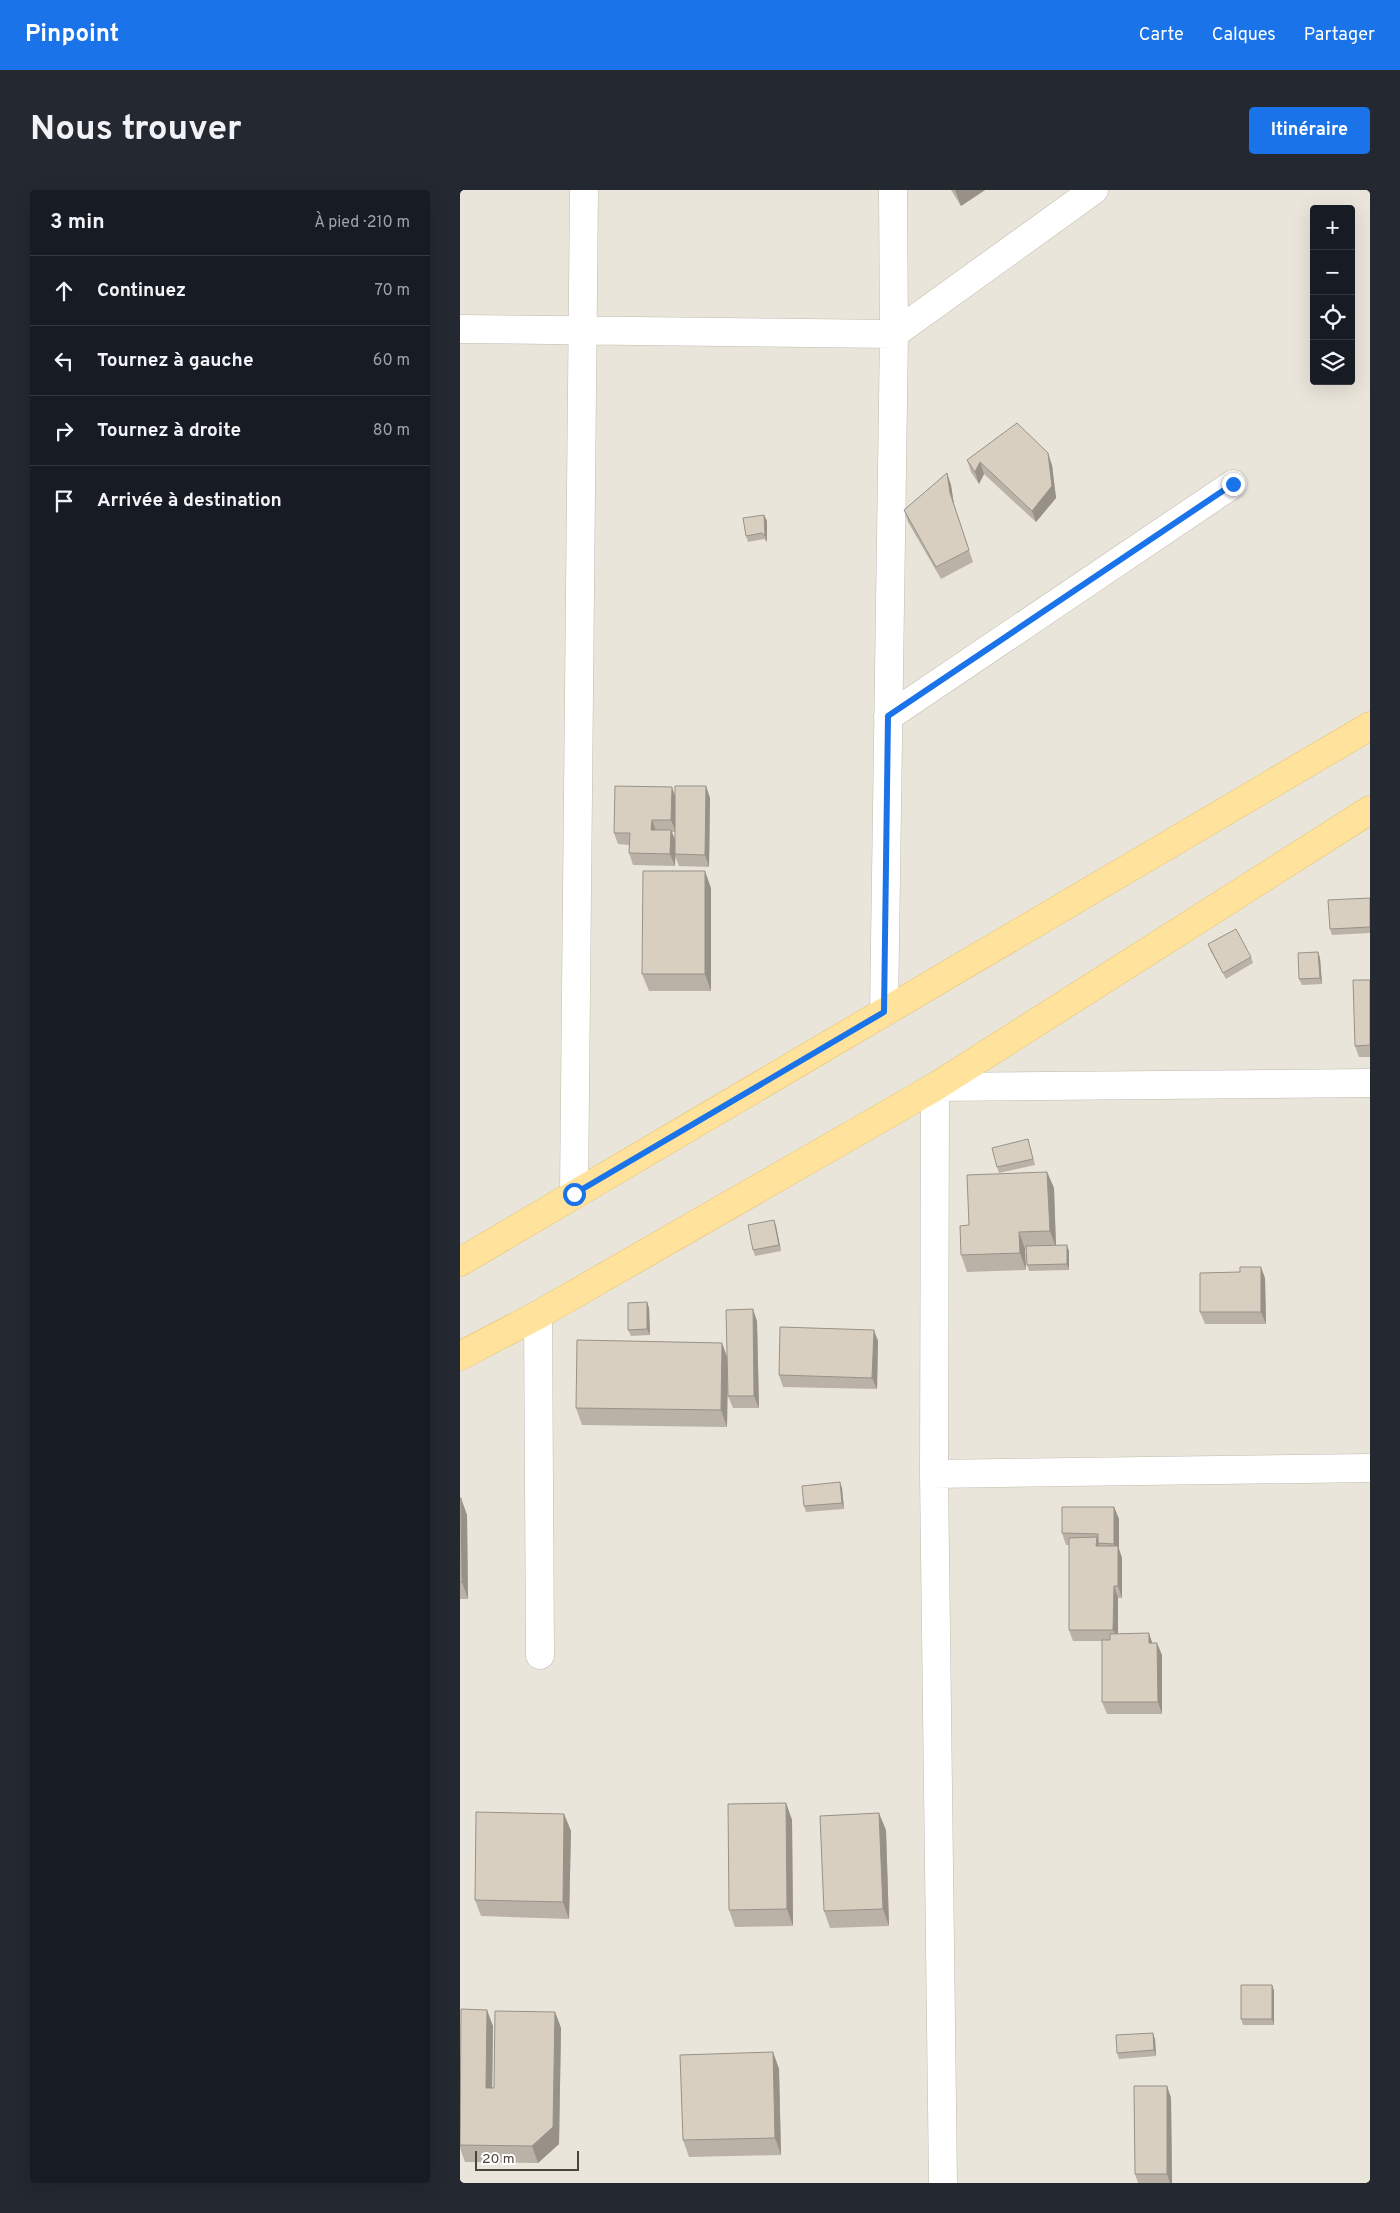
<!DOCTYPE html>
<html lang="fr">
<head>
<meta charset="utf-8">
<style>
  :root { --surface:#171b24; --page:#242831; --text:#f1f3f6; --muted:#9ea1a6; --line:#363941; --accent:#1a73e8 }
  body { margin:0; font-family:Overpass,sans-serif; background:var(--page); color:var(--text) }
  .controls { position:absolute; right:15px; top:15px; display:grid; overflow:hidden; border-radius:5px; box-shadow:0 5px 20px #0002 }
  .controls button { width:45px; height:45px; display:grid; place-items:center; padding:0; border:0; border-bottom:1px solid var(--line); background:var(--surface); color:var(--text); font:25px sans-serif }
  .scale { position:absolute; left:15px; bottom:12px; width:104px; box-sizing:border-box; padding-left:5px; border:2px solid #4b4439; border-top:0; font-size:14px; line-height:18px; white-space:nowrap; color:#4b4439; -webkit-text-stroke:4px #fff; paint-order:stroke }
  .stop { position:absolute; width:15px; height:15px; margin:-11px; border:4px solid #1a73e8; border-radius:50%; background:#fff }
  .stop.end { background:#1a73e8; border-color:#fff; box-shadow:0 1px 5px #0008 }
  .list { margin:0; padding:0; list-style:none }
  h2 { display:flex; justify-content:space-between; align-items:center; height:65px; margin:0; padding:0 20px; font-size:21px }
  h2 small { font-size:16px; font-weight:400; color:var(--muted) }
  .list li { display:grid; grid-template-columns:32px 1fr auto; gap:15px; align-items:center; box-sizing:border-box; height:70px; padding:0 20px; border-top:1px solid var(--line) }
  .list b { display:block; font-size:19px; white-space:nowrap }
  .list em { font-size:16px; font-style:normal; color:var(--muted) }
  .icon { flex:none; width:28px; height:28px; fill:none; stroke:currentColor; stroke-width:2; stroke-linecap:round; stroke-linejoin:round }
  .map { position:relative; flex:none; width:910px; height:1993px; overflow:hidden; border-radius:5px }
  header { display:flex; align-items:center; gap:30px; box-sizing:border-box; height:70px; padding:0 25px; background:var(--accent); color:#fff }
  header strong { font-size:24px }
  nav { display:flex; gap:28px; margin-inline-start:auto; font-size:18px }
  .intro { display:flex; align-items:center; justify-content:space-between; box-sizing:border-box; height:120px; padding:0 30px }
  h1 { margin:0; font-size:35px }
  .button { padding:12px 22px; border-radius:5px; background:var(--accent); color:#fff; font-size:18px; font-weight:700 }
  main { display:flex; gap:30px; padding:0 30px }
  aside { flex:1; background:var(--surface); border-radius:5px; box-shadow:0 5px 20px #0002 }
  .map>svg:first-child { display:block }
  .residential { fill:#eae5da; fill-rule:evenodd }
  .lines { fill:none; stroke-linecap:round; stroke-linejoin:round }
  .minor-casing { stroke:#c2bbae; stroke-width:29 }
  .major-casing { stroke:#e6c16a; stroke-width:29 }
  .minor { stroke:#fff; stroke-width:28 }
  .major { stroke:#ffe39c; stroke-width:28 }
  .wall { fill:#bab2a6; fill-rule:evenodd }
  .shaded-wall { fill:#979187 }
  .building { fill:#d8cfc1; stroke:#979187 }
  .route { stroke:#1a73e8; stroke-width:6 }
</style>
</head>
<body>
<header>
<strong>Pinpoint</strong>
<nav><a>Carte</a><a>Calques</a><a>Partager</a></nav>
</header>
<div class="intro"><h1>Nous trouver</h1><a class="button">Itinéraire</a></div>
<main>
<aside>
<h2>3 min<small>À pied · 210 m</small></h2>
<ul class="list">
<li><svg class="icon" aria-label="ahead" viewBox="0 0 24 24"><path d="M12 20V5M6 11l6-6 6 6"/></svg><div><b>Continuez</b></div><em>70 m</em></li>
<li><svg class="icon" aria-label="left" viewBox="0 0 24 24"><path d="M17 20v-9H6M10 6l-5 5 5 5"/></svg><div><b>Tournez à gauche</b></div><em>60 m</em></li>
<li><svg class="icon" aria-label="right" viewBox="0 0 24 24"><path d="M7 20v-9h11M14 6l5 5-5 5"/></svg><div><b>Tournez à droite</b></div><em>80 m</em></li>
<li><svg class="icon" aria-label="arrive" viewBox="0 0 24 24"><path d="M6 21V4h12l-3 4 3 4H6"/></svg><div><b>Arrivée à destination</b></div></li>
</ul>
</aside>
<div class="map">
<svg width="910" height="1993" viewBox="0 0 910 1993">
  <rect width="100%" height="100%" fill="#f6f3ec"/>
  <path class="residential" d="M0,0H910V1993H0ZM854,19H891V191H854Z"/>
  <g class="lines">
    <g class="minor-casing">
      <path id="minor" d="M0,139L434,144L634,0
        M428,527L773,294
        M424,822L434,144L433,0
        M114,1004L124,0
        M78,1125L80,1465
        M474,1284L910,1278
        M483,1993L474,1284L475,897L910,893"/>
    </g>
    <g class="major-casing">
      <path id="major" d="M0,1072L910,536
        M0,1166L78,1125L475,897L910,620"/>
    </g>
    <use href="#minor" class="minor"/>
    <use href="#major" class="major"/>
  </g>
  <path class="wall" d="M491,0H525L501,16Z
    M507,270L592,275L596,308L576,332L524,284L519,294L511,282Z
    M487,283L491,295L494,315L513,372L481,389L448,332L444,320Z
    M304,325L307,331V352L304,349L288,352L286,346Z
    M246,596L250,608L249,677L219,676L215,666V676L173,675L169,663V655L158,654L154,643L215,604ZM212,642H215V649Z
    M251,698V801H189L182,784Z
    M910,708V743L872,745L870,739Z
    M748,754L791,767L793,773L766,789L750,760Z
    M858,762L860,768L862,794L842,795L839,789Z
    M910,790V867H899L895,856Z
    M568,949L575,975L539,983L537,977Z
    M587,982L594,998L596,1055L609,1061V1080L569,1081L567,1075L566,1059H565L566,1080L507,1082L501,1065L509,1035Z
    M314,1030L316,1036L321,1061L295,1066L293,1060Z
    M805,1088L806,1134H745L740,1122Z
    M187,1112L189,1118L190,1145L171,1146L168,1140Z
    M297,1131L299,1218H273L268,1206V1180L267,1237L122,1235L116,1218L267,1168Z
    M418,1151L417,1199L323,1197L319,1185Z
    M382,1298L384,1319L346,1322L344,1316Z
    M0,1308L7,1325L8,1409H0Z
    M654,1317L659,1329V1359L662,1368V1408H658V1444L693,1453L702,1465V1524H647L642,1512V1451H613L609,1440V1355H606L602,1343Z
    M326,1613L332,1630L333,1736L275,1737L269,1720Z
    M104,1624L111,1641L109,1729L21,1726L15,1710Z
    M426,1640L429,1736L370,1738L364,1721Z
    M812,1795L814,1801V1835H783L781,1829Z
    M95,1822L101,1838L99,1954L78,1973L5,1972L0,1958V1885L33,1836L32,1898H34Z
    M695,1849L696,1866L659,1869L657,1863Z
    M313,1862L319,1879L321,1965L229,1967L223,1950Z
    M707,1896L711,1908L712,1993H678L675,1984Z"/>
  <path class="shaded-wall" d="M495,0H525L501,16Z
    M588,263L592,275L596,308L576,332L572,321Z
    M520,272L524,284L519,294L515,282Z
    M487,283L491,295L494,315L513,372L490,303Z
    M304,325L307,331V352L305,346Z
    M246,596L250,608L249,677L245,665Z
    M212,597L216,609V642L211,630Z
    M192,630L196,641L191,640Z
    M211,640L216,652L215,676L210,664Z
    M245,681L251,698V801L245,784Z
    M858,762L860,768L862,794L860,788Z
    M587,982L594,998L596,1058L590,1041Z
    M314,1030L316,1036L321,1061L319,1055Z
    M559,1042L565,1059L566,1080L560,1063Z
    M607,1055L609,1061V1080L607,1074Z
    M801,1077L805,1088L806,1134L801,1122Z
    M187,1112L189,1118L190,1145L187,1139Z
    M293,1119L297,1131L299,1218L294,1206Z
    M414,1140L418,1151L417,1199L412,1188Z
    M262,1153L268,1169L267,1237L261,1220Z
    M380,1292L382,1298L384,1319L382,1313Z
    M1,1308L7,1325L8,1409L2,1392Z
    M654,1317L659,1329V1359L662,1368V1408L658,1396V1363L654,1354Z
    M637,1347L639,1354L638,1353L641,1361L636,1356Z
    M654,1396L658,1408V1451L653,1440Z
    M689,1443L693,1455L689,1453Z
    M697,1453L702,1465V1524L698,1512Z
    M326,1613L332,1630L333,1736L327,1719Z
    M419,1623L426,1640L429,1736L423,1719Z
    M104,1624L111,1641L109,1729L103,1712Z
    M812,1795L814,1801V1835L812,1829Z
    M27,1820L33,1836L32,1915L26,1898Z
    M95,1822L101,1838L99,1954L78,1973L72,1956Z
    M693,1843L695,1849L696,1866L694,1860Z
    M313,1862L319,1879L321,1965L315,1948Z
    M707,1896L711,1908L712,1993H710L707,1984Z"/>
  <path class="building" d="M557,233L588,263L592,296L572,321L520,272L515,282L507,270Z
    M487,283L490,303L509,360L476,377L444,320Z
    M304,325L305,346L302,343L286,346L283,328Z
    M155,596L212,597L211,630H192L191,640H211L210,664L169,663L170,643H154Z
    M215,596H246L245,665L215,664Z
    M183,681H245V784H182Z
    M910,708V737L870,739L868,710Z
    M776,739L791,767L763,783L748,754Z
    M858,762L860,788L839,789L838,763Z
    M893,790H910V855L895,856Z
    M568,949L573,969L537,977L532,958Z
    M587,982L590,1041L559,1042L560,1063L501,1065L500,1036L509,1035L507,985Z
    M314,1030L319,1055L293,1060L288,1035Z
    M607,1055V1074L567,1075L566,1056Z
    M780,1077H801V1122H740V1083L780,1082Z
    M187,1112V1139L168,1140V1113Z
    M293,1119L294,1206H268L266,1120Z
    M320,1137L414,1140L412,1188L319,1185Z
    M117,1150L262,1153L261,1220L116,1218Z
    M380,1292L382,1313L344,1316L342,1296Z
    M0,1308H1L2,1392H0Z
    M602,1317H654V1354L638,1353V1344L602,1343Z
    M637,1347L636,1356H658V1396H654L653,1440H609V1348Z
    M689,1443V1453H697L698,1512H642V1450H650V1444Z
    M326,1613L327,1719L269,1720L268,1614Z
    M16,1622L104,1624L103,1712L15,1710Z
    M419,1623L423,1719L364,1721L360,1626Z
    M781,1795H812V1829H781Z
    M1,1819L27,1820L26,1898H34L35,1821L95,1822L93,1937L72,1956L0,1955Z
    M693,1843L694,1860L657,1863L656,1845Z
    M313,1862L315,1948L223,1950L220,1865Z
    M674,1896H707V1984H675Z"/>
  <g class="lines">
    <path class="route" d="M114,1004L424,822L428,526L773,294"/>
  </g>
</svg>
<div class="controls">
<button>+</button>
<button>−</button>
<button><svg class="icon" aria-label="locate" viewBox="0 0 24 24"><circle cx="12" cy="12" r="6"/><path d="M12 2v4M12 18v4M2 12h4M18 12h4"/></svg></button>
<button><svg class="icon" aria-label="layers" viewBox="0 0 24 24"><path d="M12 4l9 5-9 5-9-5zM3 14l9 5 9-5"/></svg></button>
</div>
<div class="scale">20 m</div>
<div class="stop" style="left:114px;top:1004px"></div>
<div class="stop end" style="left:773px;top:294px"></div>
</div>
</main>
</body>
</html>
